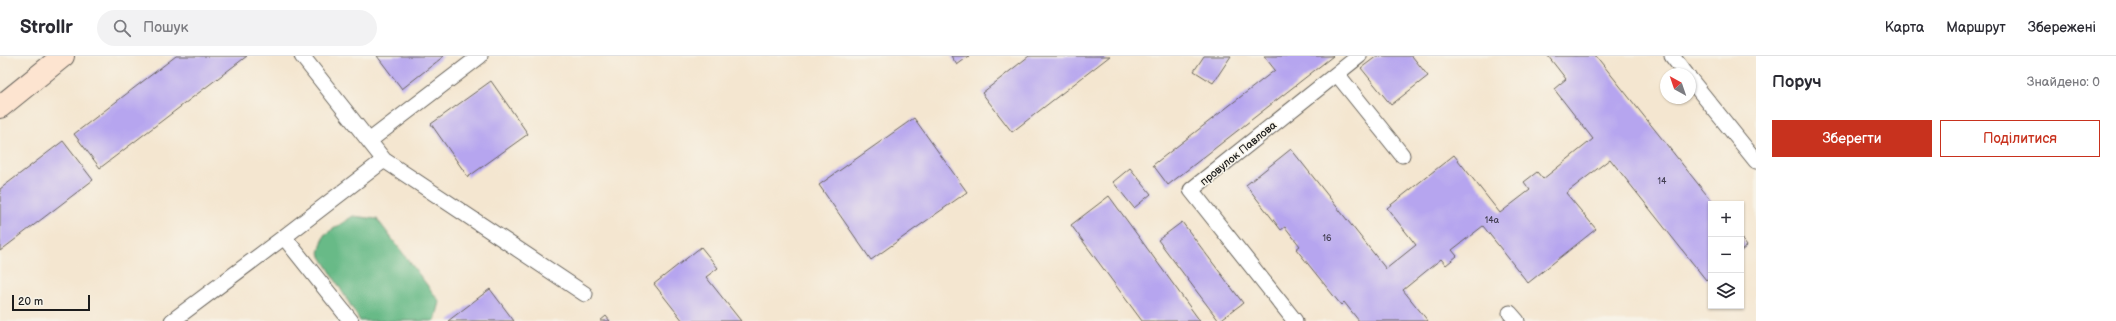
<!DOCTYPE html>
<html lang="uk">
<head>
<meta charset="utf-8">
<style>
  :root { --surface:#fff; --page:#f2f2f3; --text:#2b2b33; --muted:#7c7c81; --line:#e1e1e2; --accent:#c8321e }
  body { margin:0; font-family:"Balsamiq Sans",sans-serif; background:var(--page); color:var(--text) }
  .controls { position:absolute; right:12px; bottom:12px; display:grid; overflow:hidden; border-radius:0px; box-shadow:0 1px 3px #0004 }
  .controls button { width:36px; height:36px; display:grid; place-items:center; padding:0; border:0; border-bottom:1px solid var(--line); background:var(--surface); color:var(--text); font:20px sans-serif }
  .compass { position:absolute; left:1660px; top:12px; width:36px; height:36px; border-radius:50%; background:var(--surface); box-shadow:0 1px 3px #0004; rotate:320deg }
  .scale { position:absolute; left:12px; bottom:10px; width:78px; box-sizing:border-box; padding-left:4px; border:2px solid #1c1c1c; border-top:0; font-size:11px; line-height:14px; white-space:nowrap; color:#1c1c1c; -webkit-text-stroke:3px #f7f3e8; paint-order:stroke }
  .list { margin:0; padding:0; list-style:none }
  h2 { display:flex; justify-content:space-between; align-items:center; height:52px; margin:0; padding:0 16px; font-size:17px }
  h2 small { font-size:13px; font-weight:400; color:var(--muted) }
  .actions { display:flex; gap:8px; padding:12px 16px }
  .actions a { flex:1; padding:9px 0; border:1px solid var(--accent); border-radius:0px; text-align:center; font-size:14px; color:var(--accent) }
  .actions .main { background:var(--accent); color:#fff }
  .icon { flex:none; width:22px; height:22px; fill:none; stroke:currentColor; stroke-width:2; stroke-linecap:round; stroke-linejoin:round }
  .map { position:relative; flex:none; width:1756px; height:265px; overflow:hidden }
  header { display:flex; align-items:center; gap:24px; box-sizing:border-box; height:56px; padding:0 20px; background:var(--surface); border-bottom:1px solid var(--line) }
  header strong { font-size:19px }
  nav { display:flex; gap:22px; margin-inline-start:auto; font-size:14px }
  .search { width:280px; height:36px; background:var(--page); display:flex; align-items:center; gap:10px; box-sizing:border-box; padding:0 14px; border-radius:22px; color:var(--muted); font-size:15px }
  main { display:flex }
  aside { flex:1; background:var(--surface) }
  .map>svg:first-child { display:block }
  .forest { fill:#68ba87; stroke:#426b52 }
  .building { fill:#b6a5ef }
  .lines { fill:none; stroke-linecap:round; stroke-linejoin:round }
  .lane-casing { stroke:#68635b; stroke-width:17 }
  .secondary-casing { stroke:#68635b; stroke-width:24 }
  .lane { stroke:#fff; stroke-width:15 }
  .secondary { stroke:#fde4d0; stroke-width:22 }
  .labels { text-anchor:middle; stroke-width:3; stroke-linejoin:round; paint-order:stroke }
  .number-label { font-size:9px; fill:#423e51 }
  .street-label { font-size:11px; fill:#1c1c1c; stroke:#f7f3e8 }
</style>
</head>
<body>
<header>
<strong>Strollr</strong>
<div class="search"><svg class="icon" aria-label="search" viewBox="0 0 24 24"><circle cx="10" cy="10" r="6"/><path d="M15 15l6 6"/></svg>Пошук</div>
<nav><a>Карта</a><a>Маршрут</a><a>Збережені</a></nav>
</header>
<main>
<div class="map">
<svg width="1756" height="265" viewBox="0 0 1756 265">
  <rect width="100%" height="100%" fill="#f7f3e8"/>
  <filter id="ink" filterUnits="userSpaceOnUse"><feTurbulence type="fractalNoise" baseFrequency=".025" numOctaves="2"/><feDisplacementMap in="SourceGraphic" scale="8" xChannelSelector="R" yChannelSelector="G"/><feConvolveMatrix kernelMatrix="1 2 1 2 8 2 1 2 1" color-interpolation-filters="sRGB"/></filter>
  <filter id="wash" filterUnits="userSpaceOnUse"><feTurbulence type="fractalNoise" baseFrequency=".012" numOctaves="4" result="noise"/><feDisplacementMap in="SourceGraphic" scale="16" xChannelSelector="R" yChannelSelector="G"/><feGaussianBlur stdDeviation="0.9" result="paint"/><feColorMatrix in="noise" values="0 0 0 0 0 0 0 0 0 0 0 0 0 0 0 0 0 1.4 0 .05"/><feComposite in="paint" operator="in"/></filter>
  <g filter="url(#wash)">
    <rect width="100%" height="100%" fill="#f4e6d0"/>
    <path class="forest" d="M353,160L377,163L440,246L435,265H360L319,197L324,179Z"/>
    <g id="blocks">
      <path class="building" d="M176,0H247L100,112L74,78Z
        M377,0H444L402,33Z
        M951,0H969L957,9Z
        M1029,0H1110L1012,76L982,37Z
        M1204,0H1231L1213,27L1194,15Z
        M1264,0H1333L1168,129L1153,109L1275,14Z
        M1377,0H1412L1428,20L1391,49L1361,12Z
        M1548,0H1596L1714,148H1711V219L1706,224L1610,103L1566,137L1596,173L1528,227L1483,170L1452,194L1457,200L1446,209L1441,203L1403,234L1428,265H1359L1344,246L1341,249L1296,193L1300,190L1285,171L1281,174L1246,129L1291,93L1386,213L1416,189L1387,152L1454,99L1500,157L1530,134L1524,126L1537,116L1543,123L1593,83L1554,33L1566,23Z
        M491,25L528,78L468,121L431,68Z
        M914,62L967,136L871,204L819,129Z
        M63,85L93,124L0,195V133Z
        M1130,112L1151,138L1134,152L1113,126Z
        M1109,140L1200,265H1142L1071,169Z
        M1182,166L1243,247L1219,265L1158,184Z
        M1741,182L1747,190L1741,195Z
        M701,191L718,212L706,221L741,265H683L654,228Z
        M490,233L514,265H448Z
        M606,260L610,265H600Z"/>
    </g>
  </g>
  <g filter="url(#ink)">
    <use href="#blocks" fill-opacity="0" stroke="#68635b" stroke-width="1"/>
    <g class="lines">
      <g class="lane-casing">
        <path id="lane" d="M1672,0L1686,18
          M1337,18L1402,99
          M1690,23L1756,105
          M369,85L480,0
          M384,104L585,238
          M284,181L384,104L302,0
          M1510,257L1517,265
          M172,265L284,181L351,265
          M1295,265L1191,134L1359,0"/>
      </g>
      <g class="secondary-casing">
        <path id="secondary" d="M0,51L63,0"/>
      </g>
      <use href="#lane" class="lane"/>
      <use href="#secondary" class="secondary"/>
    </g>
  </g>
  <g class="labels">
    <g class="number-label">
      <text x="1662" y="128">14</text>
      <text x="1492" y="167">14а</text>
      <text x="1327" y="185">16</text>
    </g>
    <g class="street-label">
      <text transform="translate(1238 97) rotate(-39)" y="4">провулок Павлова</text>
    </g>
  </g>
</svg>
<div class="controls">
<button>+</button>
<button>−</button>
<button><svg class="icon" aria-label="layers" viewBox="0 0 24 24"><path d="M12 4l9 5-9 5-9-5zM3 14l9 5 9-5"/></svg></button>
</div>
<svg class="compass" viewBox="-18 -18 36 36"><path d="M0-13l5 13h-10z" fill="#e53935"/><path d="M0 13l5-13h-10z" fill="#7c7c81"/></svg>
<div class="scale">20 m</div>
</div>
<aside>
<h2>Поруч<small>Знайдено: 0</small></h2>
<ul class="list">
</ul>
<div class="actions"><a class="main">Зберегти</a><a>Поділитися</a></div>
</aside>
</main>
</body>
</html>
